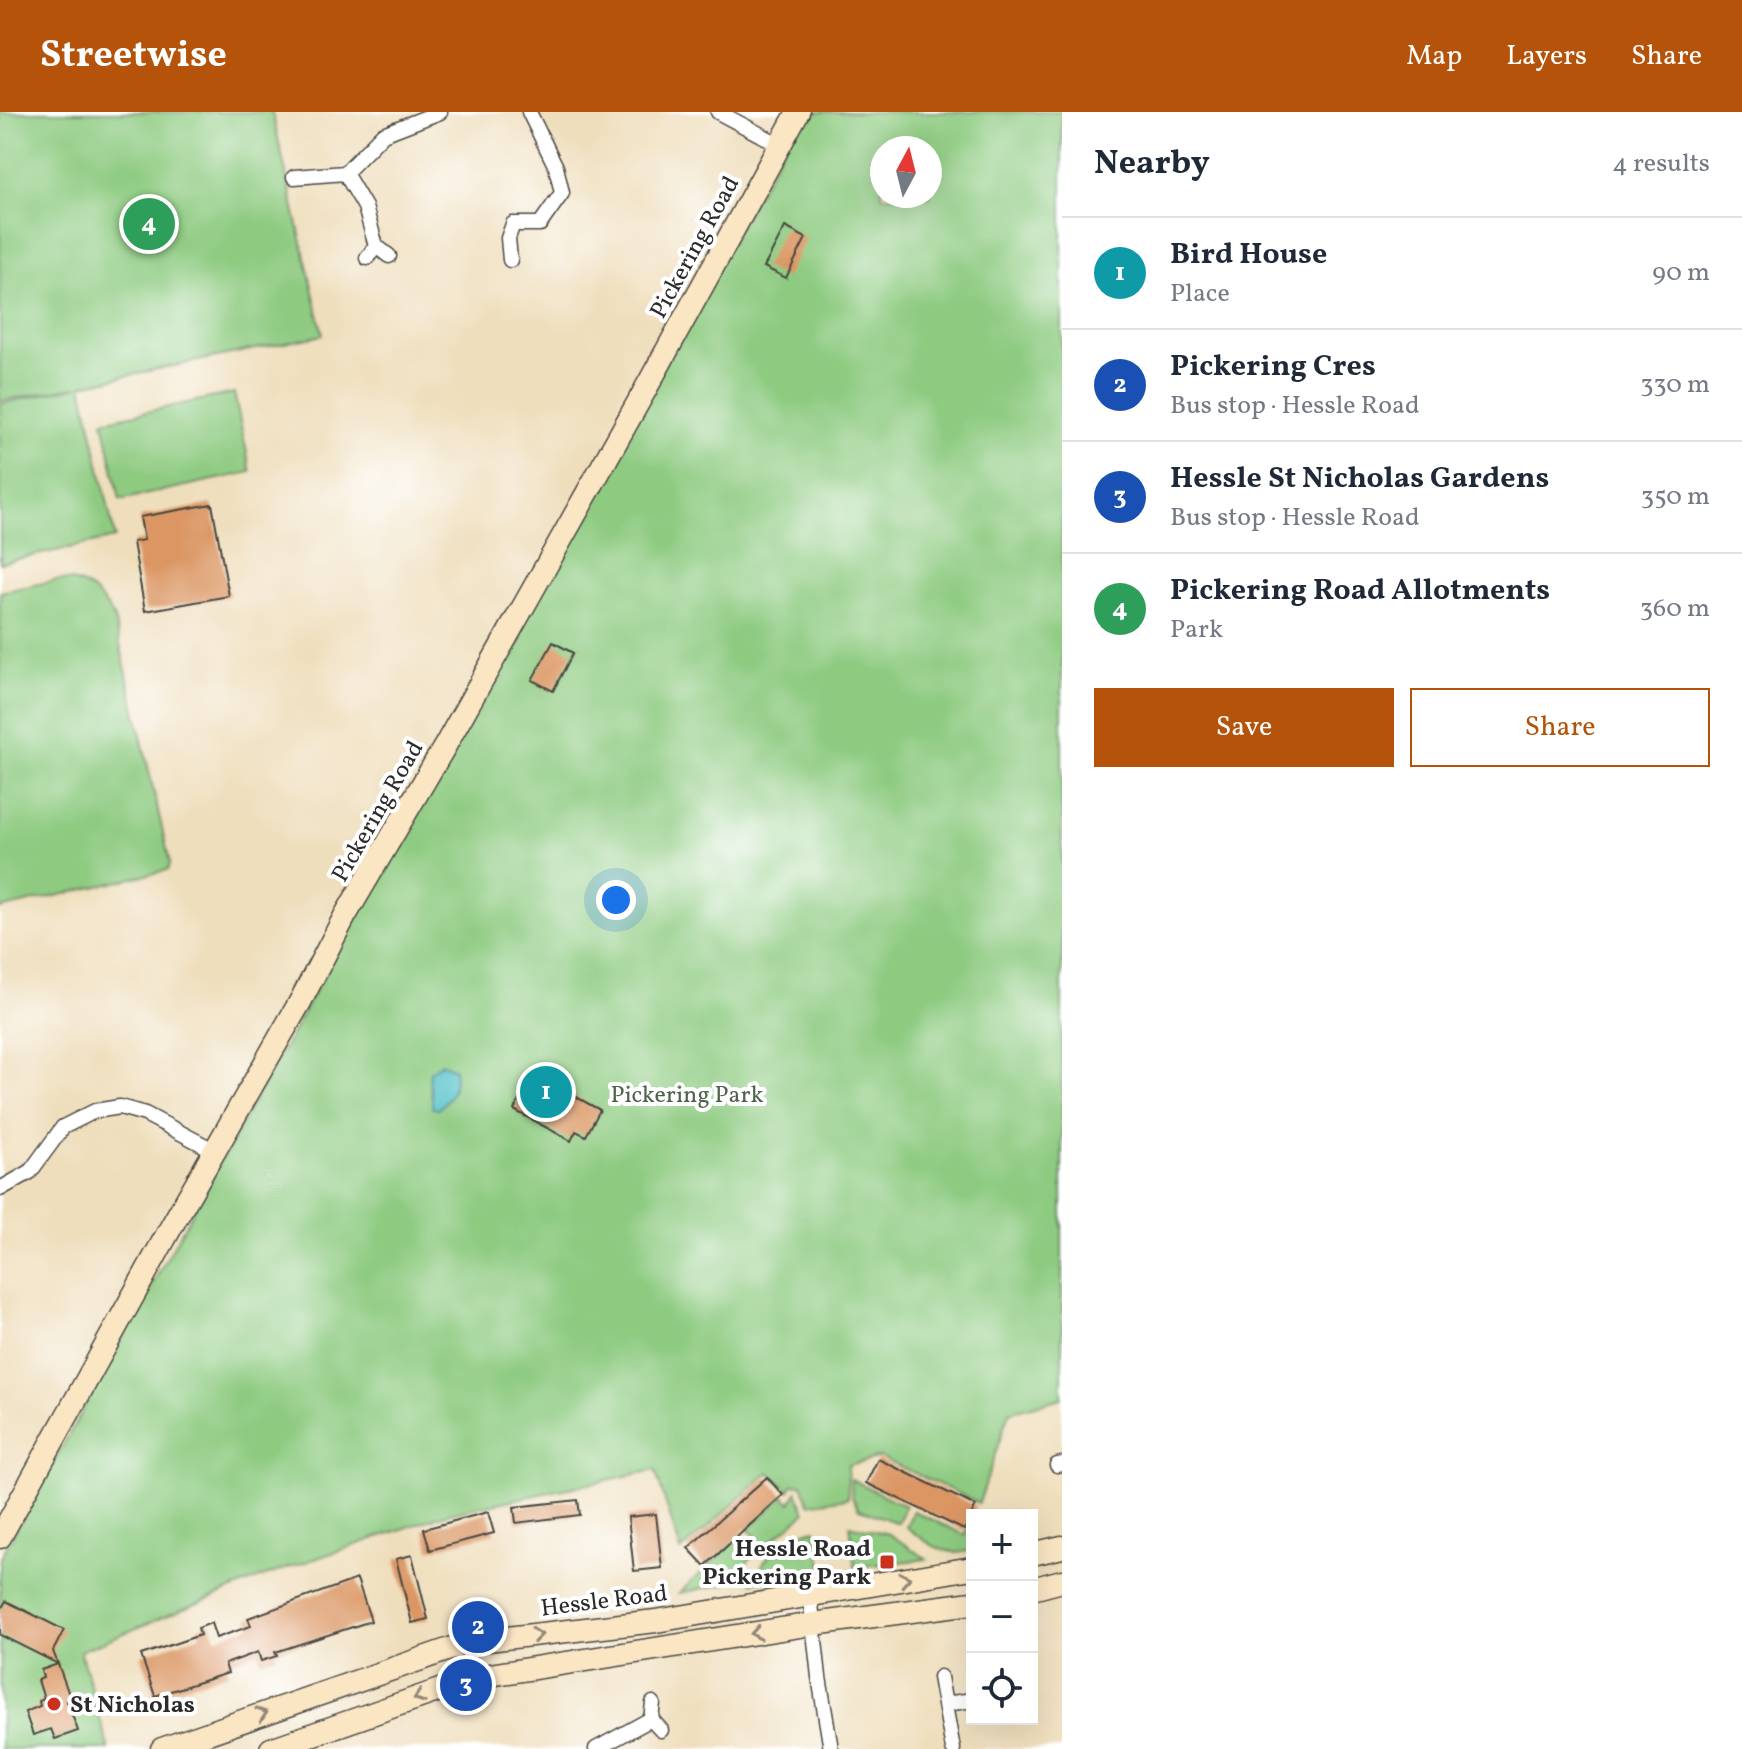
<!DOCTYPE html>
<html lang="en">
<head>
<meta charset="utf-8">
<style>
  :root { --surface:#fff; --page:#f2f2f3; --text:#1f2937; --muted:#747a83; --line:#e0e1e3; --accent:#b45309 }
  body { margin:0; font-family:Vollkorn,serif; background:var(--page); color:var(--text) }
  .controls { position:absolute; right:24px; bottom:24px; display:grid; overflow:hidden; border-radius:0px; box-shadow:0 8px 32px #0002 }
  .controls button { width:72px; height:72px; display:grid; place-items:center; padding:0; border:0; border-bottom:2px solid var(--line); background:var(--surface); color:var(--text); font:40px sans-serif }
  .compass { position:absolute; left:870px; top:24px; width:72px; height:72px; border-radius:50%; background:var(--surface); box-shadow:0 8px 32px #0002; rotate:7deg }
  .you { position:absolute; left:616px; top:788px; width:28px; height:28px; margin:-20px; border:6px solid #fff; border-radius:50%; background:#1a73e8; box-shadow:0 0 0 12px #1a73e833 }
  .badge { display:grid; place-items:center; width:52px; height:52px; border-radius:50%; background:var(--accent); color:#fff; font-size:26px; font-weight:700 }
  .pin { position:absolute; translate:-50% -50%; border:4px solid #fff; box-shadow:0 2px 8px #0006 }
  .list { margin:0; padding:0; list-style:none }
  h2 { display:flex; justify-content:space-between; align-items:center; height:104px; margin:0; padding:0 32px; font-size:34px }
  h2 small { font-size:26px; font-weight:400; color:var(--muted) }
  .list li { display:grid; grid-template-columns:52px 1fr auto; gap:24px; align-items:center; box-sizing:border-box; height:112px; padding:0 32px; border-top:2px solid var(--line) }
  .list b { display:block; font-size:30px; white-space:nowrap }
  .list p { margin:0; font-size:26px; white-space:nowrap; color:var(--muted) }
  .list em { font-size:26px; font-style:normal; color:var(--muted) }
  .actions { display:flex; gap:16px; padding:24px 32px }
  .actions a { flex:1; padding:18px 0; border:2px solid var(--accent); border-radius:0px; text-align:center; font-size:28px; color:var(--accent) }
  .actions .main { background:var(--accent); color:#fff }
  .icon { flex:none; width:44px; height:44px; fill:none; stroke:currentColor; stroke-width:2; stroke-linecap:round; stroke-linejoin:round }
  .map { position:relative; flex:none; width:1062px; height:1637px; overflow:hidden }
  header { display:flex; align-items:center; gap:48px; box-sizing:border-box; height:112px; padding:0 40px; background:var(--accent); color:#fff }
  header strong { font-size:38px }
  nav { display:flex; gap:44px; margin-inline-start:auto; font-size:28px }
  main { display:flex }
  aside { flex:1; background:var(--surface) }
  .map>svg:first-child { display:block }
  .green { fill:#8ecb81; stroke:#5c7b56; stroke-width:2; fill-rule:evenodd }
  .water { fill:#56c3cb; stroke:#40777b; stroke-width:2 }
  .building { fill:#db9663 }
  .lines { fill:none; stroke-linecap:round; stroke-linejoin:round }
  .street-casing { stroke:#484641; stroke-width:17 }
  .secondary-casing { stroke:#484641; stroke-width:25 }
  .street { stroke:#fff; stroke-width:14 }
  .secondary { stroke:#fbe6c4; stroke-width:22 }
  .oneway { stroke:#938878 }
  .poi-dot { fill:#c8321e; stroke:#fff; stroke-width:3 }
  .labels { text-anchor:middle; stroke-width:8; stroke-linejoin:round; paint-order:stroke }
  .street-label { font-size:24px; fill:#2b2b2b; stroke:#fff }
  .park-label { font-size:24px; fill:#4e6349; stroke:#fff }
  .poi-label { font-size:24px; font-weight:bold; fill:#2b2b2b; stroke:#fff; text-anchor:end }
</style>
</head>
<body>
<header>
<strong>Streetwise</strong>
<nav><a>Map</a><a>Layers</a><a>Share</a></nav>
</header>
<main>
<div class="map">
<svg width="1062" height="1637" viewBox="0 0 1062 1637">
  <rect width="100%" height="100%" fill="#fff"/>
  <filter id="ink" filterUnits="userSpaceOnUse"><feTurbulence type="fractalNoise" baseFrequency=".0125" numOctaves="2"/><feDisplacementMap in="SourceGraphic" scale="16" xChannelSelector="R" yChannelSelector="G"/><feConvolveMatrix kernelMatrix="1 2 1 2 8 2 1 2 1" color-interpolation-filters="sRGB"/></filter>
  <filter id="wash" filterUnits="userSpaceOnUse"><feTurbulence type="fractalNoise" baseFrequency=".006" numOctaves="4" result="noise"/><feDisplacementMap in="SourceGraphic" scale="32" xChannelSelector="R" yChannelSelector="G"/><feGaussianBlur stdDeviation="1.8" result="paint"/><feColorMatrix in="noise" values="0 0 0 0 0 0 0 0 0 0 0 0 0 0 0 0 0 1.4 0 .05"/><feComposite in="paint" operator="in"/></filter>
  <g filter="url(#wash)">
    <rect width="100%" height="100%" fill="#efdebc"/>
    <path class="green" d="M0,0H272L323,223L82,273L115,426L0,451V292L79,274L0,289Z
      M803,0H1062V1286L1009,1300L979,1391L880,1345L848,1353V1386L809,1392L802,1372L792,1373L789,1379L769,1360L681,1439L655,1358L449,1401L265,1464L80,1539L109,1637H1L0,1447ZM882,36H930V84H882Z
      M234,281L251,360L120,388L103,309Z
      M58,468C86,467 101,483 114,506L170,751L168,758L0,797V480Z
      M851,1367L905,1394L898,1411L859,1397L852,1385Z
      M797,1379L805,1401L765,1434L748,1417L784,1384L791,1391Z
      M913,1399L965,1423L972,1407V1439C942,1444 929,1432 906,1415Z
      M850,1413L889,1422L927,1447L855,1455Z
      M815,1417L823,1459L752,1471C768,1440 781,1425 815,1417Z
      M742,1423L757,1438L737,1463L725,1472L679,1481Z"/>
    <path class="water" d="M442,951L454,957C457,976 451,985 438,997L432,996C434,982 427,973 430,959Z"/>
    <g id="blocks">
      <path class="building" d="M785,115L806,126L786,166L764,155Z
        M212,392L229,484L145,499L133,430L144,428L140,405Z
        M553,530L573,541L553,579L532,568Z
        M534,962L600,998L586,1024L576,1019L571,1029L514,998Z
        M878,1347L976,1394L964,1418L866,1371Z
        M767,1365L783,1383L705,1454L688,1436Z
        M578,1388L580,1403L516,1411L514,1395Z
        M488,1400L494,1421L430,1438L424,1417Z
        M656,1402L662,1456L634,1459L628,1405Z
        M412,1443L428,1507L412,1511L396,1447Z
        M357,1467L371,1509L275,1540L277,1544L261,1549L258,1540L225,1552L228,1561L155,1584L141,1543L200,1523L198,1516L211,1511L216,1526L251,1514L248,1506Z
        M6,1489L64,1518L53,1539L58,1552L0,1523V1499Z
        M58,1552L71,1588L67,1589L78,1619L55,1627L51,1617L33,1623L25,1600L40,1594L39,1589L44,1587L38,1568L43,1566L41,1558Z"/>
    </g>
  </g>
  <g filter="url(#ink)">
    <use href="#blocks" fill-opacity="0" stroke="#484641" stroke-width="2"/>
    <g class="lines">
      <g class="street-casing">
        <path id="street" d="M718,0L780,33
          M345,61L365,95L376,134
          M294,65L345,61L383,22L440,0
          M367,146L376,134L389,144
          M510,148L508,126L513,112H540L562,81L556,55L529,0
          M0,1077L30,1060L63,1015L95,999L120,995L145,1002L215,1039
          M1057,1353L1062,1352
          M810,1483L819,1565L831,1637
          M940,1565L953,1637
          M653,1591L651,1607L661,1618
          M946,1592L972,1588
          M596,1637L651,1607"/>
      </g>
      <g class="secondary-casing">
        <path id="secondary" d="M0,1425L175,1108L300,890L345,804L445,634L644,280L798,0
          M1032,1442L1062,1435
          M1032,1477L1062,1469
          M162,1637L470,1530L656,1509L972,1456
          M271,1637L477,1565L813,1512L972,1491"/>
      </g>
      <use href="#street" class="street"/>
      <use href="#secondary" class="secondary"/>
    </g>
    <defs><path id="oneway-chevron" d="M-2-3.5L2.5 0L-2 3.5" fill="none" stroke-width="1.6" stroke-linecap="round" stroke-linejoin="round" transform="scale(2)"/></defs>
    <g class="oneway">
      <use href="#oneway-chevron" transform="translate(905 1467) rotate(-9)"/>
      <use href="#oneway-chevron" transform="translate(756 1521) rotate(171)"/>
      <use href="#oneway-chevron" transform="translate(537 1523) rotate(-7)"/>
      <use href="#oneway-chevron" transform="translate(419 1585) rotate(161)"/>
      <use href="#oneway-chevron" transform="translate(262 1602) rotate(-19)"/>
    </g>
  </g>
  <g class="poi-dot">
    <rect x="879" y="1442" width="16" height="16" rx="4"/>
    <circle cx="54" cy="1592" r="8"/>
  </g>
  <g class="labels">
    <g class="street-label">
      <text transform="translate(694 135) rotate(-61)" y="8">Pickering Road</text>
      <text transform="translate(377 699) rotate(-60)" y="8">Pickering Road</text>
      <text transform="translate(604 1488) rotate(-7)" y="8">Hessle Road</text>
    </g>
    <g class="park-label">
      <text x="687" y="990">Pickering Park</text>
    </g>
    <g class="poi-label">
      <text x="871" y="1444">Hessle Road<tspan x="871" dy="28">Pickering Park</tspan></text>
      <text x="70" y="1600" text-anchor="start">St Nicholas</text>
    </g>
  </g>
</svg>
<div class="controls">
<button>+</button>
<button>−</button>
<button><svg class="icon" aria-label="locate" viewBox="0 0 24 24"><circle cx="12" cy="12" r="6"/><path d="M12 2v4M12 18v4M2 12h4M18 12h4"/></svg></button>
</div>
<svg class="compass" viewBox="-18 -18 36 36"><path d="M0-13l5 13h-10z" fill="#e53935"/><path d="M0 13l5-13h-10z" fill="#747a83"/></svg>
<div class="you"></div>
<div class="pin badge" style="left:546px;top:980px;background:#0f9aa8">1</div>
<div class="pin badge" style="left:478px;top:1515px;background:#1a4fb4">2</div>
<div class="pin badge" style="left:466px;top:1573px;background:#1a4fb4">3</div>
<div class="pin badge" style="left:149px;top:112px;background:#2e9e5b">4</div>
</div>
<aside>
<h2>Nearby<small>4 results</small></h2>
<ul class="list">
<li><span class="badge" style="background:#0f9aa8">1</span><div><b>Bird House</b><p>Place</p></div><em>90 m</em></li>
<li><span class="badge" style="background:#1a4fb4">2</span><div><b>Pickering Cres</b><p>Bus stop · Hessle Road</p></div><em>330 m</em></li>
<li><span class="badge" style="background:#1a4fb4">3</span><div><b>Hessle St Nicholas Gardens</b><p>Bus stop · Hessle Road</p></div><em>350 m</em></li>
<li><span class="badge" style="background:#2e9e5b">4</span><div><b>Pickering Road Allotments</b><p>Park</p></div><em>360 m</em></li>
</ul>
<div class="actions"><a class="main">Save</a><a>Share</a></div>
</aside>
</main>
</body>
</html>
